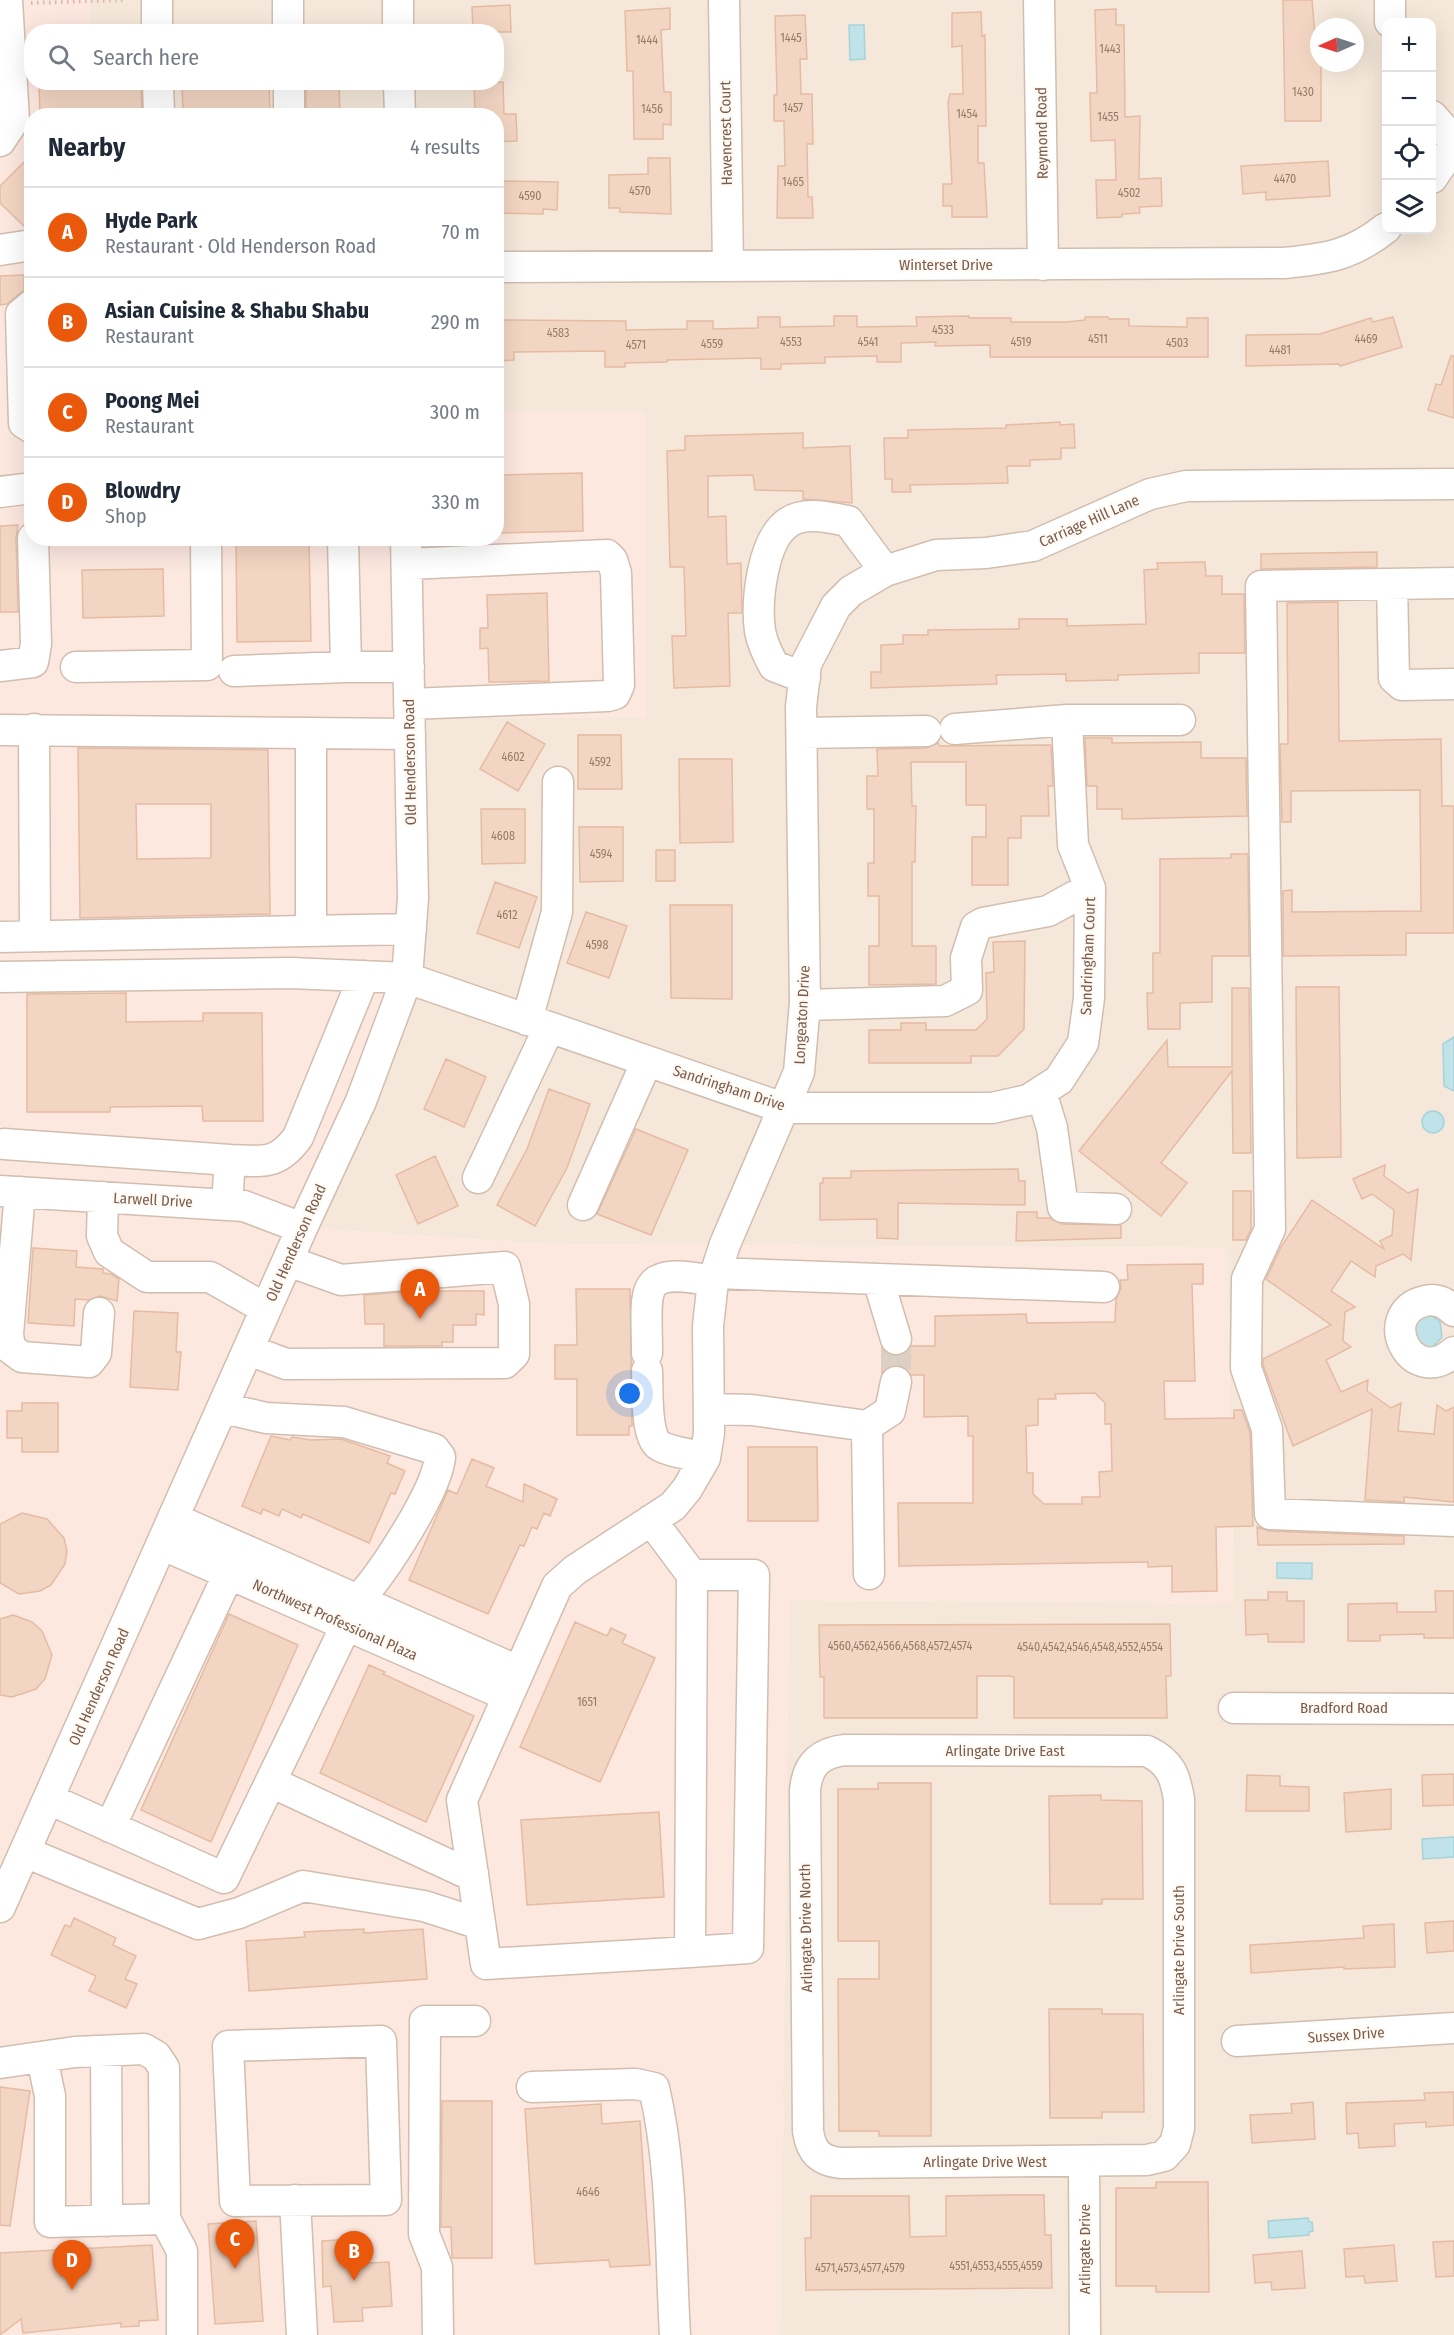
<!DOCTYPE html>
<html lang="en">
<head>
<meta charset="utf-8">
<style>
  :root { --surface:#fff; --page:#f2f2f3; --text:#1f2937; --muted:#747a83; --line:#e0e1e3; --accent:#ea580c }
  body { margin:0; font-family:"Fira Sans Condensed",sans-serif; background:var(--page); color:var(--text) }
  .controls { position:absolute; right:18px; top:18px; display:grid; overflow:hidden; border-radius:12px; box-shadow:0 6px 24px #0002 }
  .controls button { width:54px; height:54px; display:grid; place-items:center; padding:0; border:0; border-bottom:2px solid var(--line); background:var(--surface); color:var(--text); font:30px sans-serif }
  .compass { position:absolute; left:1310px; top:18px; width:54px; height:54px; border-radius:50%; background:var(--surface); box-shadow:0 6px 24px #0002; rotate:267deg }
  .you { position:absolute; left:630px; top:1394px; width:21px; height:21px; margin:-15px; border:4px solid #fff; border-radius:50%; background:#1a73e8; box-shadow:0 0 0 9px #1a73e833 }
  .badge { display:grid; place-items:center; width:39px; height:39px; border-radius:50%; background:var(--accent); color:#fff; font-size:20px; font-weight:700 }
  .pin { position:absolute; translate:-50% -50px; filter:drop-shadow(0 2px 3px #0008) }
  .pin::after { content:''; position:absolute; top:32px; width:21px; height:18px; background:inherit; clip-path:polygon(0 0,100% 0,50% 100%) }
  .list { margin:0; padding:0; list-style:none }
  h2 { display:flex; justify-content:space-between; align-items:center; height:78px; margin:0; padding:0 24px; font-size:26px }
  h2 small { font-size:20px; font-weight:400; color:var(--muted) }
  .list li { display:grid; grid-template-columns:39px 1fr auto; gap:18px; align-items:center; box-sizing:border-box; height:90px; padding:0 24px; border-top:2px solid var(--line) }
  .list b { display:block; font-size:22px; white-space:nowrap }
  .list p { margin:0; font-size:20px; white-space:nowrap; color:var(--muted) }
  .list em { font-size:20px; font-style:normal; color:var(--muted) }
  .icon { flex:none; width:33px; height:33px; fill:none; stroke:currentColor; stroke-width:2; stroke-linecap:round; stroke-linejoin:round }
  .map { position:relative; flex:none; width:1454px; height:2335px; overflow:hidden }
  .search { position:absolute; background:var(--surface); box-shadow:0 6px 24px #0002; left:24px; top:24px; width:480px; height:66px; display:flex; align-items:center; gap:15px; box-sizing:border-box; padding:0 21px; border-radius:24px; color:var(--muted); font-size:22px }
  .panel { position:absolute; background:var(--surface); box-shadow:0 6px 24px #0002; left:24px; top:108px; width:480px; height:438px; border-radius:24px }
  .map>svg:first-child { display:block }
  .residential { fill:#f5e8da; fill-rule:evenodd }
  .commercial { fill:#fde8e0 }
  .water { fill:#bfe3e8; stroke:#a5d3da; stroke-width:1.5 }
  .building { fill:#f3d5c3; stroke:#e6bba3; stroke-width:1.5; fill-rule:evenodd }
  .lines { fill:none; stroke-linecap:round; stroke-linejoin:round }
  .minor-tunnel { stroke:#dcd0c4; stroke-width:30; stroke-dasharray:30 15; stroke-linecap:butt }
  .minor-casing { stroke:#d1beb0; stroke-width:33 }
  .path { stroke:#d9b8a5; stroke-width:4; stroke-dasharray:1.5 4.5; stroke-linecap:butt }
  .minor { stroke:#fff; stroke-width:30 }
  .labels { text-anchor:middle; stroke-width:4.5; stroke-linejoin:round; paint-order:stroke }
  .number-label { font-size:12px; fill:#987a6a }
  .street-label { font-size:15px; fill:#7a5c4d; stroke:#fffaf3 }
</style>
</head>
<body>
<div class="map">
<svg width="1454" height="2335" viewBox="0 0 1454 2335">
  <rect width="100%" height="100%" fill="#fdf6ec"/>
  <path class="residential" d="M90,0H1454V2335H780L789,1600L1234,1603L1227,1248L547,1244L304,1228L407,718L645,412H497L496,116L92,115L91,83L496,82V32L90,31ZM1386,22H1432V230H1386ZM1319,27H1355V63H1319Z"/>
  <path class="commercial" d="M0,0H90V31L32,32V82L91,83L92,115L32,116V538H496L497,412H646V718H407L405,951L305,1228L547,1244L1227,1248L1234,1603L789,1600L780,2335H0Z"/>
  <path class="water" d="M849,25H864L865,59L850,60Z
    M1454,1037V1091L1444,1086L1443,1044Z
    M1422 1122a11 11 0 1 1 22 0a11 11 0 1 1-22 0Z
    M1430,1314L1440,1322L1442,1337L1433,1347L1423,1349L1411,1325Z
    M1277,1563H1312V1579L1277,1578Z
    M1454,1837V1857L1423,1859L1422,1839Z
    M1308,2218L1309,2222H1312L1313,2231L1309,2232V2235L1269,2238L1268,2221Z"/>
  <path class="building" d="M1283,0H1312L1317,59L1321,63V121H1285Z
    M510,5L511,32H473L472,7Z
    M670,8V29L661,30L664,92H671V125L663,124V139H634L633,71H627L625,11Z
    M1116,9V25H1124L1125,117L1140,116L1139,179L1161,178L1162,206L1139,207L1140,213L1122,214V217L1097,218L1096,180H1116L1115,140L1091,141L1090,93H1097L1095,10Z
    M981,12L982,36L985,35L986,126H978V163H984L987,217H952V206H943V184H952L948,102L950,94H963L962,46L952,47V13Z
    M805,15L807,59H800L801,94H812L813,144H807L808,197H812L813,218H777L778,166H785L784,121H774V95H777L775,16Z
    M39,82H141L142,116H40Z
    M182,82H269L270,116H183Z
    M306,82H339L340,116H306Z
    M503,82L504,114H516L517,141L496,142V116H475L474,83Z
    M32,154V228H26L0,203V186Z
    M648,158H670L671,214L620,212V208H609V175L648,174Z
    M1328,161L1330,196L1266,200V192L1243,194L1241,166Z
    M503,181L558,182L557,210L543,209V214L502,213Z
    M24,275V290L7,304L0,305V276Z
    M834,316H857V327L917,326L916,317L969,316V318H1011V322H1067L1085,320V317H1108L1109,319H1129V326L1187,327V318H1208V357H990V345L935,346L936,342L901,343V362H877V356L825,357V363L781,364V369H761V358L667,360V362L625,363V367H605V351L514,352V360L496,361V320L626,321V330L687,329V321H713V329L758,328V317H780V327L834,326Z
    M1393,317L1402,347L1340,366L1339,364L1246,366V335L1320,334L1371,318L1373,322Z
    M1451,356H1454V418L1428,410L1436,384L1441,385Z
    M1060,422V425L1074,424L1075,448H1061V459L1030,460V466H1007L1008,483L910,485L911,492H892V479H885L884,438H908V430L1006,428V425Z
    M803,433V448L850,446L852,503L803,499V491L755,490L753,475L708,476V517L726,516L727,564L741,563L742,613H728L730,686L674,688L672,636H686L684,567H670L667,451L685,450V436Z
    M582,473L583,531L496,533V475Z
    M18,525L16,538L18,612H0V526Z
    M236,538H309L311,641L237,642Z
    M1377,552V567L1261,569V554Z
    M1205,562L1206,576H1222V594H1244L1245,653H1199V673L1118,675V680L1066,681V674L996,675L997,684L871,688V672H881V645L903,644V635H928V630L1019,629V619H1067V626L1146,624L1144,570L1158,569L1157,563Z
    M163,569L164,616L83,618L82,570Z
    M547,593L549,681L489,682L488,648L480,649V628H488L487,595Z
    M1338,602L1339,741L1441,739L1442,806H1454V933H1406V955L1283,956V891L1292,890V912L1421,911L1420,790L1291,791V822H1282L1280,744H1288L1287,603Z
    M507,722L545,744L518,791L480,769Z
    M578,735H621L622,789H578Z
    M1085,738H1112V743L1201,742V758H1246L1247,816L1122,819V809H1097V786H1087Z
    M938,743L940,746L1051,745L1053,786H1048L1049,816H1021V838H1008V885H972V837H986V805H966V762H911L912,806H916L915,862H912V946H936V984L869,985V946H879V896H868V863H874V809H867V776H878L877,749L926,748Z
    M78,748L268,750L270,914L80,918ZM136,804H211V858L137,859Z
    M679,759H732L733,842L680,843Z
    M481,809H525V863L482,864Z
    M579,827H623V881L580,882Z
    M656,850H675V881H656Z
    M1231,854H1248L1249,956H1212V1002L1180,1003V1029H1148L1147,993H1153V953H1160V859L1231,858Z
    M495,882L537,897L519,948L477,933Z
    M670,905H732V999L671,998Z
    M586,912L627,926L609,978L567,963Z
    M1025,941L1024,1029L998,1056H971V1063H869V1030H901V1023H926V1030H976L987,1019L986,973L994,972L993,942Z
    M1296,987H1339L1341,1157L1297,1158Z
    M1232,988H1249L1251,1153H1233L1232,1071L1161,1163L1187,1183L1161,1216L1079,1151L1167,1040L1168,1067H1232Z
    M126,993V1022L203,1021V1013H262L263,1121H203L202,1106L110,1107V1112H27V994Z
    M446,1059L486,1077L464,1127L424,1109Z
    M549,1089L590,1104L567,1168L535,1226L497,1205L527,1149Z
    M636,1129L688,1150L651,1235L597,1214Z
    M435,1156L458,1206L418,1224L396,1175Z
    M1385,1165L1384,1176L1408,1193L1418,1189L1411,1260L1403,1254L1376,1266L1375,1277L1351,1261L1331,1291L1355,1307L1345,1312L1343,1341L1351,1347L1326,1360L1341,1392L1368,1380L1367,1391L1391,1408L1401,1403L1398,1431L1434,1434L1437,1405L1446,1411L1454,1407V1502L1404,1497V1502L1365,1500L1372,1409L1293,1446L1263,1365V1359L1331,1325L1266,1279L1281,1247L1312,1200L1384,1249L1380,1241L1392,1235L1394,1210L1372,1194L1362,1199L1353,1179Z
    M1018,1169L1019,1181H1025V1205L898,1203V1239L877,1238V1219L820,1220V1183H823V1178H851V1171Z
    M1233,1191H1251V1229L1246,1240H1233Z
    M1017,1212H1037V1218H1050L1062,1224L1121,1225V1238L1016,1241Z
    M33,1248L77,1251L76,1267L103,1269V1273L111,1274L119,1279L117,1301L100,1296L89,1300L75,1299L74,1326L28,1323Z
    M1203,1264V1284H1192L1195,1381H1164L1165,1419L1234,1418V1410H1242L1250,1432L1253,1526L1216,1527L1217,1591L1172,1592V1566L1148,1567V1562L899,1566L898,1503H973V1436H968V1416L924,1417V1375H911L899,1365L890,1366L882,1373V1347L893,1356L902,1355L911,1346H935V1316L1026,1314L1027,1323L1115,1322L1116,1299L1121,1288L1120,1280H1128L1127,1265ZM1095,1393L1105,1403V1424H1111L1112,1471L1099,1472L1100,1497H1082V1504H1044L1033,1494V1473H1027L1026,1426L1038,1425V1399H1056L1055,1394Z
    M576,1289H630L632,1426H629V1435H577V1379H555V1345H577Z
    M415,1291H484V1315L476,1314V1325H453V1342H442V1346H384V1324H365L364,1295Z
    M134,1311L178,1313L176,1352H181L178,1390L130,1387Z
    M22,1403H58V1452H22V1438H7V1411H22Z
    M271,1436L290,1440L292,1437L311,1440L341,1439L390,1456L387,1463L405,1471L395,1494L391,1493L369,1543L303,1514L301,1518L282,1509L279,1516L263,1509L261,1514L242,1506Z
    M748,1447H817L818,1521H748Z
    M472,1459L494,1468L486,1486L523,1502L524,1484L557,1499L550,1516L544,1513L537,1529L532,1527L524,1546L520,1545L488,1614L409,1580L448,1490L457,1494Z
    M22,1513L47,1519L64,1538L67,1551L65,1564L51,1585L40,1591L19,1594L0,1583V1524Z
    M1257,1527L1269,1531L1404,1536V1544L1258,1545Z
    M1435,1591H1454V1638H1424V1634L1380,1635V1641H1348V1604L1397,1603V1612H1436Z
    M1268,1592H1287V1601H1304V1642H1268V1634L1246,1635L1245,1600H1268Z
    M229,1614L298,1645L211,1842L141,1810Z
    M13,1615L32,1622L42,1631L52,1655L45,1679L36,1689L12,1697L0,1695V1619Z
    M575,1622L607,1636L611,1628L626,1635L622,1643L655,1658L600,1782L520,1747Z
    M1170,1624L1171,1676H1166L1167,1718H1014V1677L1009,1676H977V1718H824V1677H820L819,1625Z
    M369,1665L385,1672L383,1674L474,1716L426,1822L320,1773Z
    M1454,1774V1805L1423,1806L1422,1775Z
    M1247,1775L1280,1776V1786L1309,1787V1811H1246Z
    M878,1783H931V2136H879V2131H839L838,1979H879V1941H838V1789H878Z
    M1391,1789V1829L1346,1832L1344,1793Z
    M1101,1795V1800L1142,1801L1143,1899H1102V1904H1050L1049,1796Z
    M659,1812L664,1897L527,1905L521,1820Z
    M74,1918L116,1938L113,1945L136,1956L125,1979L137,1984L126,2008L89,1991L96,1976L51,1955L65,1925L70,1927Z
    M1454,1921V1951L1427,1953L1425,1923Z
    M1394,1924L1395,1967L1344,1969V1967L1251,1973L1250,1945L1364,1938L1363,1926Z
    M364,1929V1933L423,1929L427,1979L249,1991L246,1941L305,1937L304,1932Z
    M1049,2009H1102V2014H1143L1144,2112H1102V2118H1050Z
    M0,2087L30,2091L10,2226L0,2225Z
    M1454,2092V2125L1426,2127V2122L1394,2124L1395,2146L1359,2148L1358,2133L1347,2134L1346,2103L1425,2100L1424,2093Z
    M442,2101H492V2258H452L451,2227H441Z
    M1313,2102L1315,2139L1252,2143L1250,2115L1292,2113L1291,2104Z
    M601,2104L602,2124L640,2121L650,2265L610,2267L609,2260L535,2264L525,2109Z
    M1156,2182H1208L1209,2292H1156V2286H1116V2188H1156Z
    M1006,2195H1044L1045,2235H1051L1052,2288L806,2290L805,2238H811V2196H909L910,2237L946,2236V2196Z
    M256,2221L263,2321L215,2324L208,2224Z
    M367,2238L368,2263L389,2262L392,2306L362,2308L363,2321L334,2322L331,2286L323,2287L322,2241Z
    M1454,2241V2276L1436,2277L1433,2242Z
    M152,2245L158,2320L139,2321V2326L121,2327V2323L23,2333L21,2319L0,2335V2253Z
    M1394,2245L1397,2281L1365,2283L1364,2276L1346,2277L1344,2249Z
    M1302,2251L1305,2288L1272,2290L1271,2282L1255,2283L1253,2255Z"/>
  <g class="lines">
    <path class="minor-tunnel" d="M896,1339V1382"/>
    <g class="minor-casing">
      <path id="minor" d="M157,0V32
        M288,0V32
        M398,0V32
        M724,0L728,266
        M1039,0L1043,265
        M1390,0V22
        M158,82L159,116
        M289,82V116
        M399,82L400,116
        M1432,116L1454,141
        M0,141L14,120L7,0
        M1432,178L1454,146
        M0,250L32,245
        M496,267L1284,263C1327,259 1352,255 1386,228
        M32,305L21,314L24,423L32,428
        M0,492L32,488
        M343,538L346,667H409
        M407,564L607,555L612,560L616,573L619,685L615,694L608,696L409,704
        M1454,583L1261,586L1270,1229L1247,1279L1246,1368L1267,1429L1270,1514L1454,1521
        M1392,584L1394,678L1402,685L1454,684
        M0,666L33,662L36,644L33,538
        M76,667L207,665L206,538
        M234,671L346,667
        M805,678L774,666C768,655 762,643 760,631C756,602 762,539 789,522C806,511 830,518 848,521L885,571
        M34,729L35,936
        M955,729L1067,720H1180
        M0,730L410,734
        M802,733L926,731
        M311,931V733
        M0,937L411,929
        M0,977L291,973L407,978L783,1108H992L1028,1100L1059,1080L1083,1043L1089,998L1090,888L1073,845L1067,720
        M805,1005L945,1001L967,990L966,958L976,927L983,923L1048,911L1090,888
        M527,1020L557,912L558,782
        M1041,1092L1052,1128L1063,1207L1116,1209
        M4,1144L230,1160
        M478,1178L549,1028
        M0,1191L244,1206L302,1228
        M20,1192L8,1334L10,1348L22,1357L89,1362L96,1353L99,1313
        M103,1197L102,1236L109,1252L147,1277H210L266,1309
        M227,1204L230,1160C263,1161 277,1166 298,1137L364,976
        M583,1205L647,1061
        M715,1273L1104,1287
        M878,1279L896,1339
        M1454,1311C1446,1303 1436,1298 1425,1301C1374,1313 1411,1390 1454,1352
        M249,1350L286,1364L505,1363L514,1354V1304L505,1267L341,1280L288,1261
        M647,1353C647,1288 636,1266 713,1281
        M647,1371C648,1387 645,1439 660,1446C673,1453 691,1454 705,1458
        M710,1409L752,1410L867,1426L869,1574
        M867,1426L890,1411L896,1382
        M175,1519L518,1671
        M651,1520L692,1575L690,1952L486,1964L462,1800L557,1586L575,1570L673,1506L687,1489L705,1458L709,1433L708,1326L713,1281L725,1244L799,1072L805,1003L801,707L806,664L836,606L851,591L885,571L936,555L986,553L1033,546L1150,494L1186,486L1454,484
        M163,1545L508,1696
        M1234,1708L1454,1709
        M845,1750L1147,1751C1170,1762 1175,1775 1179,1799V2128L1175,2144L1164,2156L1147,2160L841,2163C820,2161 811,2152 808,2131L805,1791C807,1765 819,1753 845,1750Z
        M271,1782L462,1871L473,1873
        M49,1799L224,1878L359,1599C383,1573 437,1491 440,1457L434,1449L344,1422L266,1418L223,1408
        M110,1827L229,1573
        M25,1852L198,1924L239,1913L303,1886L424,1906L480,1924
        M0,1907L302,1228L361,1101L407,978L413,898L406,538
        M690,1952L748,1948L754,1575H692
        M381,2041L386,2200L235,2201L228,2046Z
        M1237,2041L1454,2028
        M106,2051L107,2221
        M42,2058L50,2096V2222L165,2219
        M0,2063L75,2052L144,2049L156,2056L164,2068L165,2219L182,2251V2335
        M532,2087L636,2084L654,2088C673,2169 670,2252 675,2335
        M1084,2162L1085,2335
        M295,2200L302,2335
        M438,2335L437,2267L424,2234L425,2021H475"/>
    </g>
    <path class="path" d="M31,3L125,0"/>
    <use href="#minor" class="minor"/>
  </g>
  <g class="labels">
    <g class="number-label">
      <text x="791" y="42">1445</text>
      <text x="647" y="44">1444</text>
      <text x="1110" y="53">1443</text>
      <text x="1303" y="96">1430</text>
      <text x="793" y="112">1457</text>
      <text x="652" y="113">1456</text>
      <text x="967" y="118">1454</text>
      <text x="1108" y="121">1455</text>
      <text x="1285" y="183">4470</text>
      <text x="793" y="186">1465</text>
      <text x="640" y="195">4570</text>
      <text x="1129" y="197">4502</text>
      <text x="530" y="200">4590</text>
      <text x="943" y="334">4533</text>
      <text x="558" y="337">4583</text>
      <text x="1098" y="343">4511</text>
      <text x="1366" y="343">4469</text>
      <text x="791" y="346">4553</text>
      <text x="868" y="346">4541</text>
      <text x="1021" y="346">4519</text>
      <text x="1177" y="347">4503</text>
      <text x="712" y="348">4559</text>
      <text x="636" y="349">4571</text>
      <text x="1280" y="354">4481</text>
      <text x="513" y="761">4602</text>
      <text x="600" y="766">4592</text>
      <text x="503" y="840">4608</text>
      <text x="601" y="858">4594</text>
      <text x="507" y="919">4612</text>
      <text x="597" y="949">4598</text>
      <text x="900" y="1650">4560,4562,4566,4568,4572,4574</text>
      <text x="1090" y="1651">4540,4542,4546,4548,4552,4554</text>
      <text x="587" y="1706">1651</text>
      <text x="588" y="2196">4646</text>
      <text x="996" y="2270">4551,4553,4555,4559</text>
      <text x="860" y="2272">4571,4573,4577,4579</text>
    </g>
    <g class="street-label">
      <text transform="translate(726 133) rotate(-91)" y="5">Havencrest Court</text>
      <text transform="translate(1042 133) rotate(-91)" y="5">Reymond Road</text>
      <text x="946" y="270">Winterset Drive</text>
      <text transform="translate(1089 521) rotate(-24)" y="5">Carriage Hill Lane</text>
      <text transform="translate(410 762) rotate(-91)" y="5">Old Henderson Road</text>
      <text transform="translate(1088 956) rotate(-88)" y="5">Sandringham Court</text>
      <text transform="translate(802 1015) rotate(-87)" y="5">Longeaton Drive</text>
      <text transform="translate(729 1088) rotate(18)" y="5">Sandringham Drive</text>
      <text transform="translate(153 1200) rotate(3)" y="5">Larwell Drive</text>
      <text transform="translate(296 1243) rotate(-66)" y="5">Old Henderson Road</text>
      <text transform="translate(335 1620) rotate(24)" y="5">Northwest Professional Plaza</text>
      <text transform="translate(99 1687) rotate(-66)" y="5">Old Henderson Road</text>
      <text x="1344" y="1713">Bradford Road</text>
      <text x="1005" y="1756">Arlingate Drive East</text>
      <text transform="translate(806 1928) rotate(-91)" y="5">Arlingate Drive North</text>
      <text transform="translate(1179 1950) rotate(-90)" y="5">Arlingate Drive South</text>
      <text transform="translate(1346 2035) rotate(-4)" y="5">Sussex Drive</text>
      <text x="985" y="2167">Arlingate Drive West</text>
      <text transform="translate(1085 2249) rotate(-90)" y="5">Arlingate Drive</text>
    </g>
  </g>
</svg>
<div class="controls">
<button>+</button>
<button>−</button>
<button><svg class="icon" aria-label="locate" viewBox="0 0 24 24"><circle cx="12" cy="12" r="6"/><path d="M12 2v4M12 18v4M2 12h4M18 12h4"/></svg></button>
<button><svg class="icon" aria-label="layers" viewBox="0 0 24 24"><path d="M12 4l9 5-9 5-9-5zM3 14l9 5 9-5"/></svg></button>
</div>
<svg class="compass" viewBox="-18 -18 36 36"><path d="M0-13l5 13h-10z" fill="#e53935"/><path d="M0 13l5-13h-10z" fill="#747a83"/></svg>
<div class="you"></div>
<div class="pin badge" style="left:420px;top:1319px">A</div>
<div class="pin badge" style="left:354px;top:2281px">B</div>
<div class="pin badge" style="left:235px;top:2269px">C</div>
<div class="pin badge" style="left:72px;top:2290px">D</div>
<div class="search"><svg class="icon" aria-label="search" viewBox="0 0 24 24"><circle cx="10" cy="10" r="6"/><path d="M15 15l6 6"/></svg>Search here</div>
<section class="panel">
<h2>Nearby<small>4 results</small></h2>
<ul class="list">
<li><span class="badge">A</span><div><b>Hyde Park</b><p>Restaurant · Old Henderson Road</p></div><em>70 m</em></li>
<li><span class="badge">B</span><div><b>Asian Cuisine &amp; Shabu Shabu</b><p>Restaurant</p></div><em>290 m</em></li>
<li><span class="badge">C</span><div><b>Poong Mei</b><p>Restaurant</p></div><em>300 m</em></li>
<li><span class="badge">D</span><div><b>Blowdry</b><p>Shop</p></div><em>330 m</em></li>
</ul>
</section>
</div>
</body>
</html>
